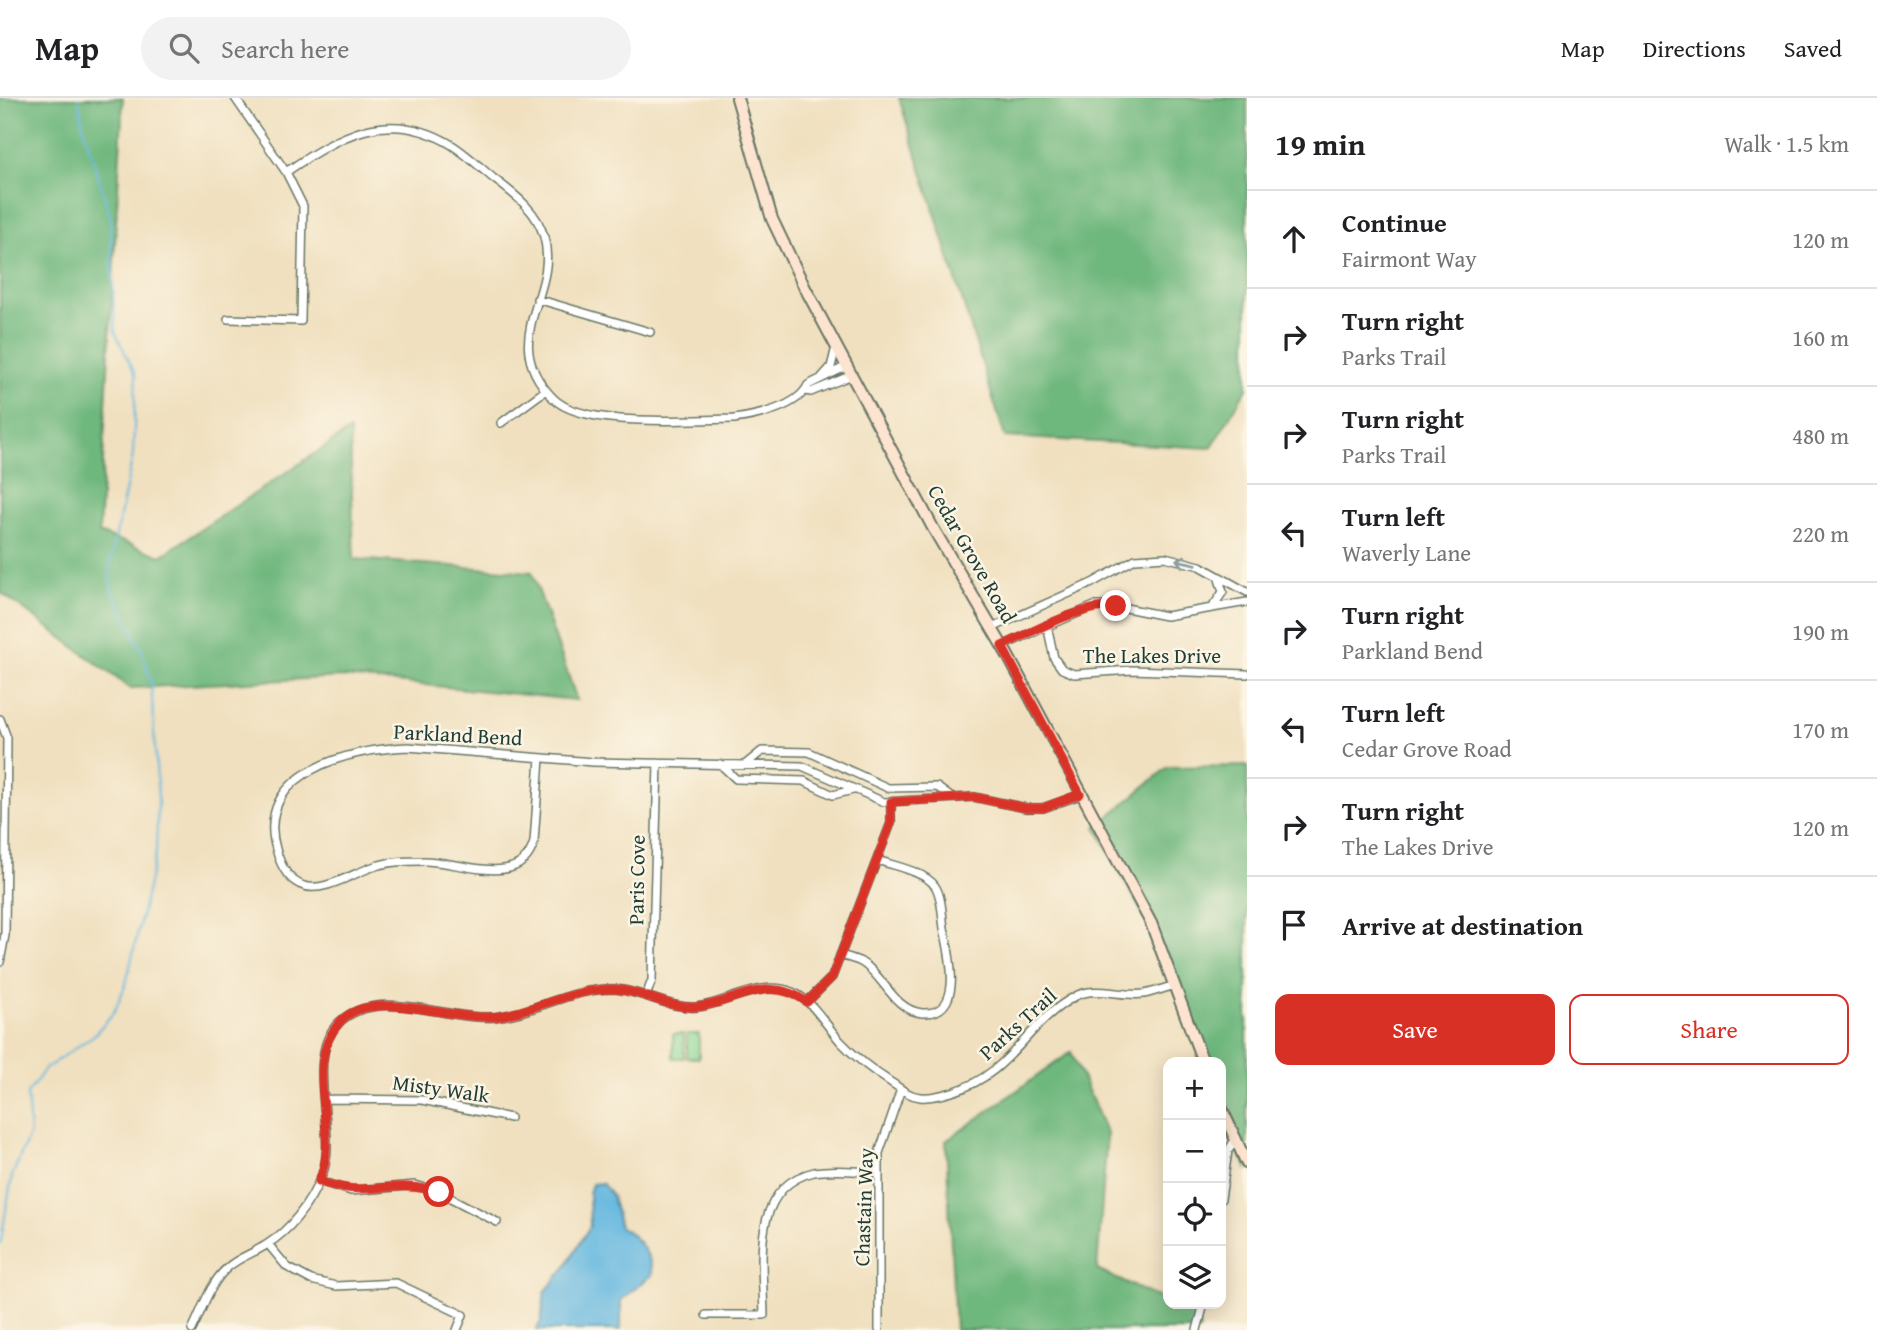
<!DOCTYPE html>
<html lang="en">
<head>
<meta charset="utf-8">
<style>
  :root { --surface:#fff; --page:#f2f2f2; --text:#202124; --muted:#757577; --line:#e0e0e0; --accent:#d93025 }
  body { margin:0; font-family:"Gentium Book Plus",serif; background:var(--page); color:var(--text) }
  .controls { position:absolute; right:21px; bottom:21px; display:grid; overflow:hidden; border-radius:14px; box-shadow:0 4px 18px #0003 }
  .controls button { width:63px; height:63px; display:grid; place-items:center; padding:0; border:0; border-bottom:2px solid var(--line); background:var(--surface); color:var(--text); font:35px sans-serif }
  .stop { position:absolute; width:21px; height:21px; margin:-16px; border:5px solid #d93025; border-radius:50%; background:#fff }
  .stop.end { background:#d93025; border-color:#fff; box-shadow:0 2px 7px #0008 }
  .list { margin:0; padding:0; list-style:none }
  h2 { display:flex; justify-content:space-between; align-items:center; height:91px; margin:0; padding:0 28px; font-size:30px }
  h2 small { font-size:23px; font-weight:400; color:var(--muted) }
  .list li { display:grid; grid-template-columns:46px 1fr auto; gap:21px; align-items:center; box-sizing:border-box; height:98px; padding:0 28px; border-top:2px solid var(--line) }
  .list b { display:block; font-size:26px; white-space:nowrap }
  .list p { margin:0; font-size:23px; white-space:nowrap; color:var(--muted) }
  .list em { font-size:23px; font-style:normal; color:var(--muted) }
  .actions { display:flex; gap:14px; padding:21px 28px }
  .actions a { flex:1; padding:16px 0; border:2px solid var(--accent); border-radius:14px; text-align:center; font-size:24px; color:var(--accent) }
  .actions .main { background:var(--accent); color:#fff }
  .icon { flex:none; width:38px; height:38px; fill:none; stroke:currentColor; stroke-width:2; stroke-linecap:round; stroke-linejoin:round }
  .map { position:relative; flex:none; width:1247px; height:1232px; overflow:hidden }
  header { display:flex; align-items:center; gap:42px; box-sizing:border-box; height:98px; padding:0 35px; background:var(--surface); border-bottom:2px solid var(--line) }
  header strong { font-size:33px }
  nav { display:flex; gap:38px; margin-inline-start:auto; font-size:24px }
  .search { width:490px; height:63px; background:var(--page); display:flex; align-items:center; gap:18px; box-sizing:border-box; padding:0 24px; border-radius:38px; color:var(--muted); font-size:26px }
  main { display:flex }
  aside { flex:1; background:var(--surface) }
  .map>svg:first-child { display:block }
  .green { fill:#89d693; stroke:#548a64; stroke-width:2 }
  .forest { fill:#6eb77d; stroke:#467a58; stroke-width:2 }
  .water { fill:#64b7e0; stroke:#427a8a; stroke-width:2 }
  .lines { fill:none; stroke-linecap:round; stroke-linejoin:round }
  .stream { stroke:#64b7e0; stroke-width:2 }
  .minor-casing { stroke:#687665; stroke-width:10 }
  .secondary-casing { stroke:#687665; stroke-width:14 }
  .minor { stroke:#fff; stroke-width:7 }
  .secondary { stroke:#fde4d0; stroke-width:10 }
  .oneway { stroke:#8f9e9a }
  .route { stroke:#d93025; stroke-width:9 }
  .labels { text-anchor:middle; stroke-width:5; stroke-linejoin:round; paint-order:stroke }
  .street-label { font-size:21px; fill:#1f3d34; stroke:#fcf5e5 }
</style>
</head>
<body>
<header>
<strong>Map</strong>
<div class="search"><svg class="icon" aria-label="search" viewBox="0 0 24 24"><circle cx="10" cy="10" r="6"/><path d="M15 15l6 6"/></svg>Search here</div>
<nav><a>Map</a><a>Directions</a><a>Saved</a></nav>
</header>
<main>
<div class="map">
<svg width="1247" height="1232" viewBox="0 0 1247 1232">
  <rect width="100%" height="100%" fill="#fcf5e5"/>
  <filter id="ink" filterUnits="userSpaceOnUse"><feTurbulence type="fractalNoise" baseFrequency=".0143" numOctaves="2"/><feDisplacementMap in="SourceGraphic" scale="14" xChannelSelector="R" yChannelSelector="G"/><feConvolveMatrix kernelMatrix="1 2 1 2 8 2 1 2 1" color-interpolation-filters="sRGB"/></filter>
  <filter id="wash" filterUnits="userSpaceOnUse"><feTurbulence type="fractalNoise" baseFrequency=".00686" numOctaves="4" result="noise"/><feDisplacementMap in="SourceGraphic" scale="28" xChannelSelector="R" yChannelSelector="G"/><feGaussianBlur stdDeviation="1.57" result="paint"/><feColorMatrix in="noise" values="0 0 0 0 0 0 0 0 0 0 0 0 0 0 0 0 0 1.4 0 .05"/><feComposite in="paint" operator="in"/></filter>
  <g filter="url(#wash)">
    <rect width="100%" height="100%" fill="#f0e0bf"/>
    <path class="green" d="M673,936H684V960H673Z
      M687,936H699V960H687Z"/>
    <path class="forest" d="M0,0H123L99,435L161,458L350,332L354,461L532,474L577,602L344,579L130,590L0,494Z
      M899,0H1247V290L1211,350L1005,339Z
      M1247,668V1073L1221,1005V964H1204L1155,840L1096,729L1168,669Z
      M1071,954L1107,1036L1097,1172L1195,1216L1200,1232H955L946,1043Z"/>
    <path class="water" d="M602,1085L612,1098L620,1129C637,1137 653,1159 652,1177L621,1202V1232H536L541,1224L545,1194L564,1171L590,1128L589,1095L592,1086Z"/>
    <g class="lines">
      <path class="stream" d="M0,1147L12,1078L30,1035L27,996L45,971L94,937L114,914L126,886L156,754L158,700L151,583L142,553L111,490L109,470L133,357L136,277L115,234L110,117L82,25L79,0"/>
    </g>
  </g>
  <g filter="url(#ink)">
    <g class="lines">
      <g class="minor-casing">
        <path id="minor" d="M286,74C339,38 388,8 452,47C466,56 480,69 493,80C514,96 537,112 544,139C560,197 495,241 553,300C583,331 690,321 734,321C756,318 798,309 808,287L847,268
          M537,201L650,234
          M228,221L301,223L303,108L286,74L235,0
          M822,279L831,269L836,249
          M805,293L811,294L852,277
          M501,325L546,292
          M1214,507L1223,494L1219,481
          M1047,527L1054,560L1062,571L1074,576L1132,572L1247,576
          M992,530L1092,485L1135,461L1165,459L1200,468L1247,494
          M1002,548L1094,508H1116L1166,518L1247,504
          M0,621L7,640L5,837L0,864
          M540,660L534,744C521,793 459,762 422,763C408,763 393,763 379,767C358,772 325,795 304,788C288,783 280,766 276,751C254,674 350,651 408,649L593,664L802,668L884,704L974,699L1026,710H1043L1080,697
          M720,666L736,681L804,683L833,697L857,691
          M746,666L762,653L809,654L888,690L937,689L952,700
          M840,857C847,859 855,861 861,864C884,877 893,912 922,915C966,918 949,854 944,830C942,818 942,798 935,788C924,773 894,768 877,762
          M646,898L652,882L658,665
          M807,904L832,879L891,725V704
          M324,1001L422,1002L510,1020
          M319,1083L351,1093L415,1087L439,1094L497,1124
          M1221,1101L1228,1053L1235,1042
          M268,1146L287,1169L311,1182L336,1188L396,1185L463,1217L457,1232
          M706,1217H764C763,1167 749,1089 814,1074C834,1070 859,1074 879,1074
          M192,1232C202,1212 210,1185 227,1170C237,1160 254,1155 266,1147C292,1131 310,1105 322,1077C340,1034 300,954 343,921C385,889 447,923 495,919C536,915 572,889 615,891C642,893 670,911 697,909C727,906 761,881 792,894C813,902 826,928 841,944C857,961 873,973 892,985C901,991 909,998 920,999C931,1000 942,997 952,994C1012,976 1026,925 1074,899C1095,887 1120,899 1144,896C1154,894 1165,890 1175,887
          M879,1232V1055L901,991
          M1197,1232L1204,1206"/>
      </g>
      <g class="secondary-casing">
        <path id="secondary" d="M737,0L772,121L804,188L933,430L1007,556L1151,825L1203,964
          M1221,1009L1247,1066"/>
      </g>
      <use href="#minor" class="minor"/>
      <use href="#secondary" class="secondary"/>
    </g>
    <defs><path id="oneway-shaft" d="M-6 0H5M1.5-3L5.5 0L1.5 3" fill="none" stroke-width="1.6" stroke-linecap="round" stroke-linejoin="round" transform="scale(1.75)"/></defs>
    <use class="oneway" href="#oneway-shaft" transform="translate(1186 464) rotate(-167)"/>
  </g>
  <g class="lines" filter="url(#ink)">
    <path class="route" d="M439,1094C393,1080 363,1101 319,1083C342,1034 300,968 340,924C373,887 456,926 500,918C539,911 572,891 613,891C641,892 669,911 696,909C738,905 766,875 807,904L832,879L891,725V704L974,699L1026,710H1043L1080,696L1002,548C1039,531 1075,509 1116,508"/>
  </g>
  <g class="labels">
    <g class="street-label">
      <text transform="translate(972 456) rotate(60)" y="7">Cedar Grove Road</text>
      <text x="1152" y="565">The Lakes Drive</text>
      <text transform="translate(458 637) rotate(3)" y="7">Parkland Bend</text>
      <text transform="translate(637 782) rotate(-89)" y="7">Paris Cove</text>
      <text transform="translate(1018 926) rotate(-42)" y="7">Parks Trail</text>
      <text transform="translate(441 991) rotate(8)" y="7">Misty Walk</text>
      <text transform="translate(864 1109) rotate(-88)" y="7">Chastain Way</text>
    </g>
  </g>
</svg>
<div class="controls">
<button>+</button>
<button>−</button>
<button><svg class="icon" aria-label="locate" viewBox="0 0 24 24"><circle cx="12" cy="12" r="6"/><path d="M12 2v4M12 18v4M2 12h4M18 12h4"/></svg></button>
<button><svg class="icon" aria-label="layers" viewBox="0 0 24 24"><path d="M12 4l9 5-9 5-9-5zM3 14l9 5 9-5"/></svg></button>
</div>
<div class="stop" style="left:439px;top:1094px"></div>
<div class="stop end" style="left:1116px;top:508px"></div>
</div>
<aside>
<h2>19 min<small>Walk · 1.5 km</small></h2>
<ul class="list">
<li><svg class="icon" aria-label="ahead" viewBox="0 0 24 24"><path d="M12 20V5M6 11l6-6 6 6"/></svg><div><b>Continue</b><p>Fairmont Way</p></div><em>120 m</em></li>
<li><svg class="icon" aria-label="right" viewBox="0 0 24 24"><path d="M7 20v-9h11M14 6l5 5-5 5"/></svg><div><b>Turn right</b><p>Parks Trail</p></div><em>160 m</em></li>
<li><svg class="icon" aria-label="right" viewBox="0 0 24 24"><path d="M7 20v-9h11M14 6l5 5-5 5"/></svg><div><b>Turn right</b><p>Parks Trail</p></div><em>480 m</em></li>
<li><svg class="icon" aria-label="left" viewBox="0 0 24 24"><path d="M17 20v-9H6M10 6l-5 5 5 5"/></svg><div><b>Turn left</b><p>Waverly Lane</p></div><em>220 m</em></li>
<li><svg class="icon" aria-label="right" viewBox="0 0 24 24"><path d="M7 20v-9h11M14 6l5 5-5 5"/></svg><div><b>Turn right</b><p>Parkland Bend</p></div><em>190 m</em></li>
<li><svg class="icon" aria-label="left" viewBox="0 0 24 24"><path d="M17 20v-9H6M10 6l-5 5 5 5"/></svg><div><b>Turn left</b><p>Cedar Grove Road</p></div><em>170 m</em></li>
<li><svg class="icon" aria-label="right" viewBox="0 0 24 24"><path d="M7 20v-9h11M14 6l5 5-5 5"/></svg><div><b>Turn right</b><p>The Lakes Drive</p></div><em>120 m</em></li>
<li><svg class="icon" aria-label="arrive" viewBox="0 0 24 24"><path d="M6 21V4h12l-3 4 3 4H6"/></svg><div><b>Arrive at destination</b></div></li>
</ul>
<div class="actions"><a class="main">Save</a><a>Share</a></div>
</aside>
</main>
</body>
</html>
